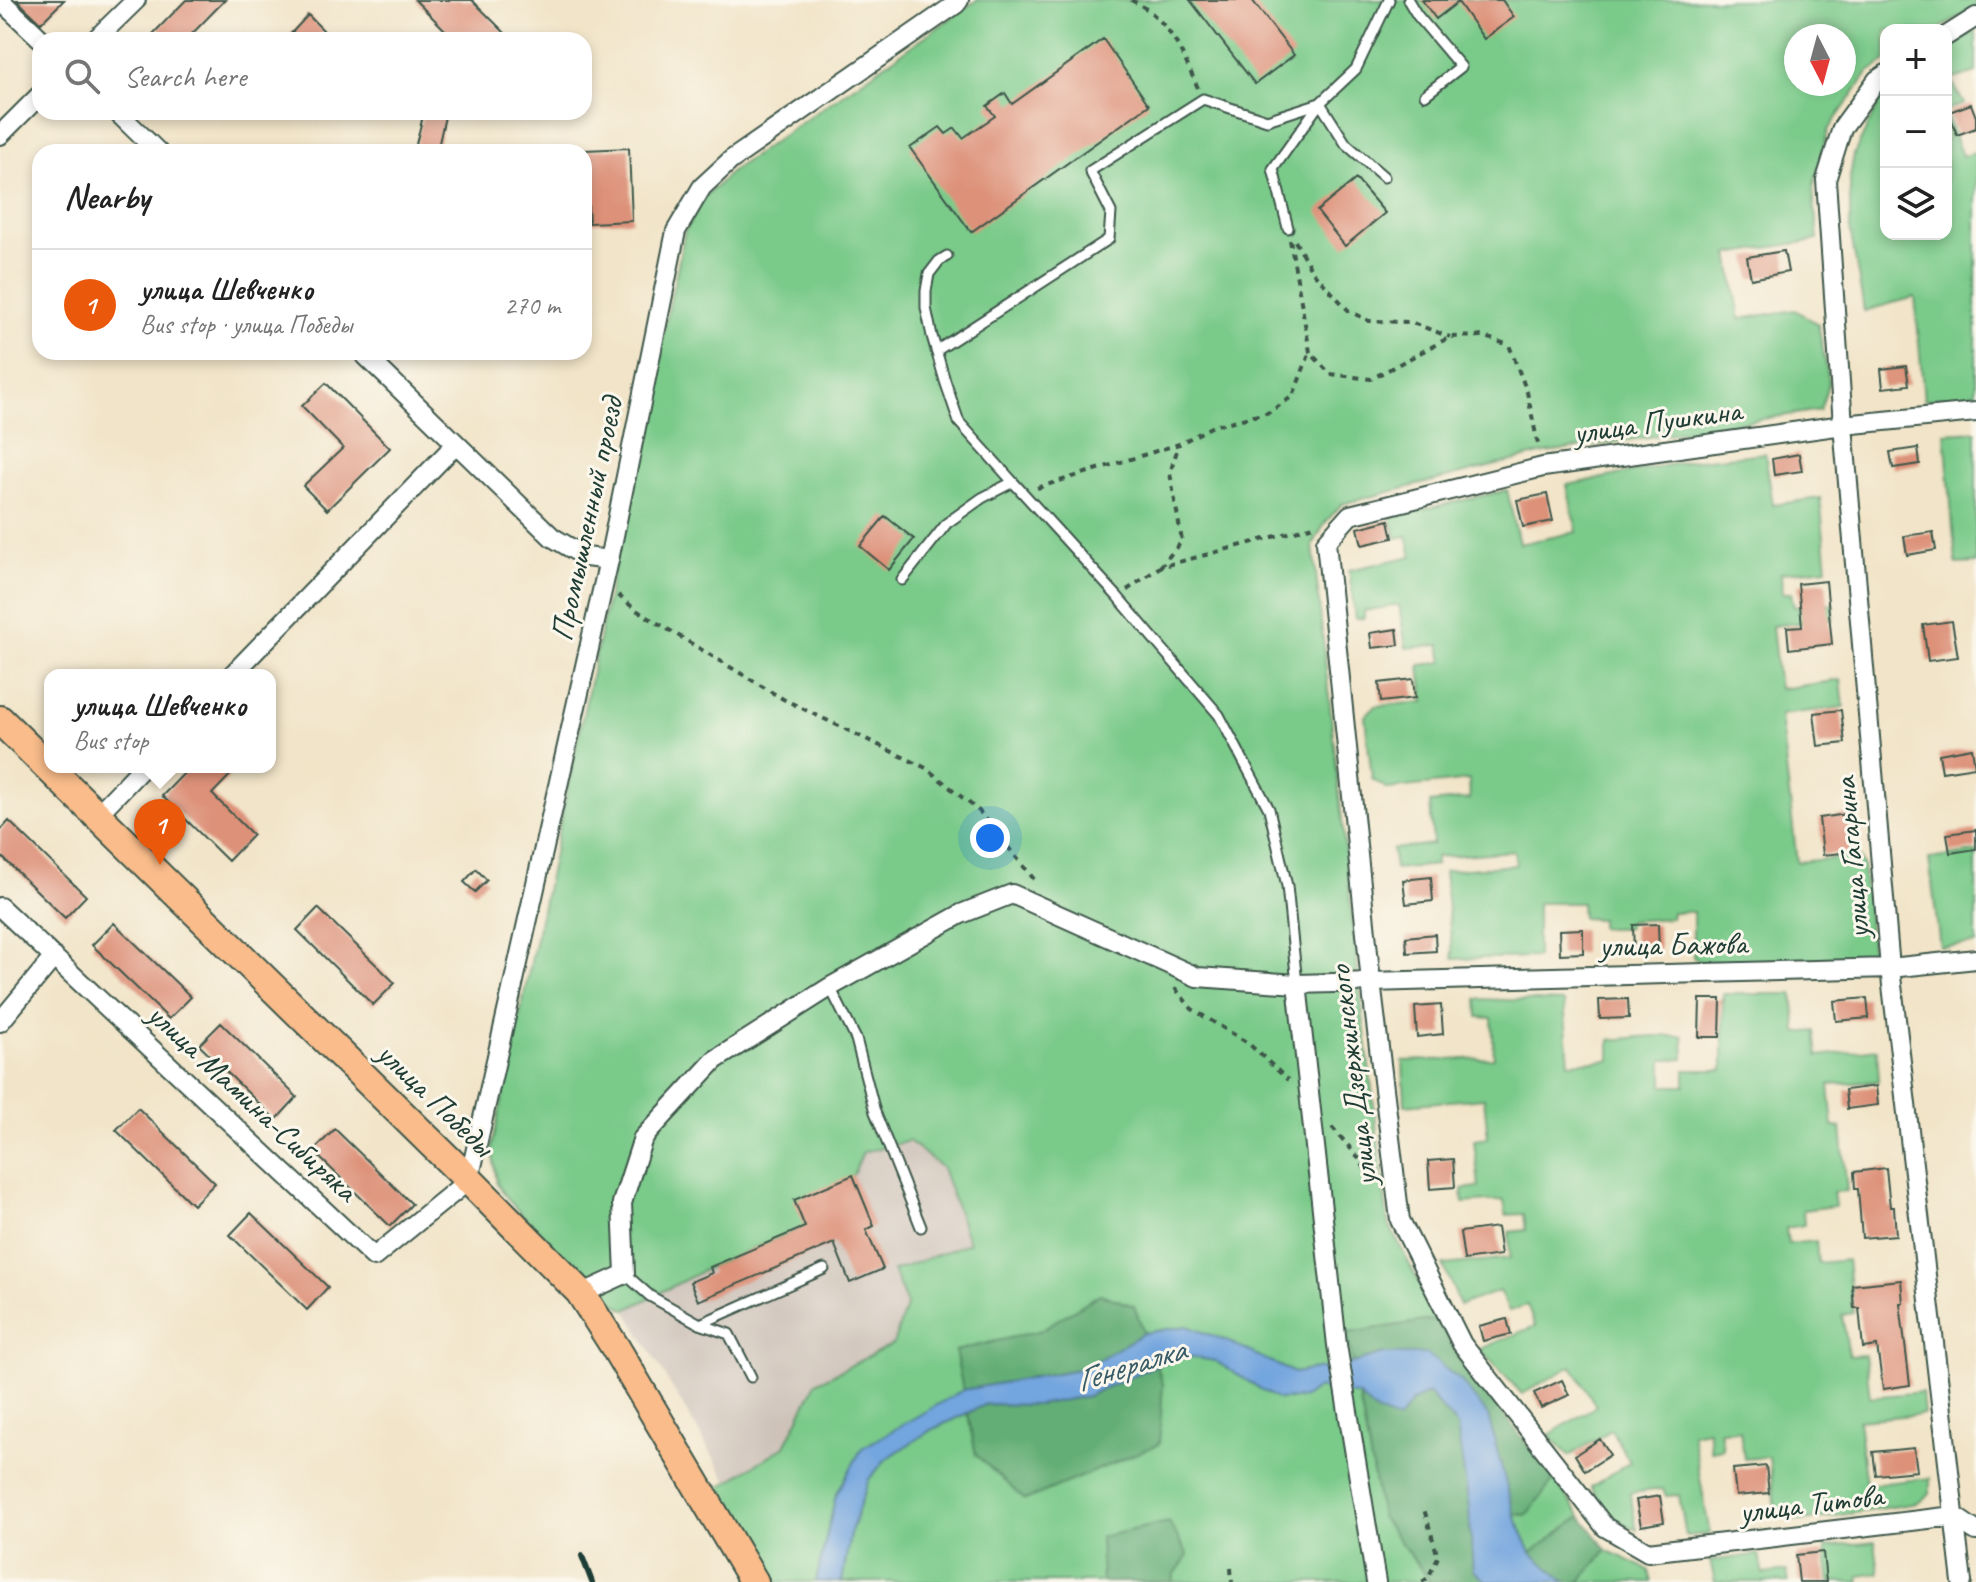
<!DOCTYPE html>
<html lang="en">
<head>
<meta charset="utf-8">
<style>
  :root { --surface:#fff; --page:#f2f2f2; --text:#222; --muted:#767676; --line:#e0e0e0; --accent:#ea580c }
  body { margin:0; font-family:Caveat,sans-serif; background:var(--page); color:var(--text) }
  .controls { position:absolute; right:24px; top:24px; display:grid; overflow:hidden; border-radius:16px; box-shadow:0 4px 12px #0003 }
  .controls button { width:72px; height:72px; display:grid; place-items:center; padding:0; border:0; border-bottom:2px solid var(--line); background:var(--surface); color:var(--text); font:40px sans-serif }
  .compass { position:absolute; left:1784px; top:24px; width:72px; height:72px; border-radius:50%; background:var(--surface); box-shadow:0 4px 12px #0003; rotate:174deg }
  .you { position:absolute; left:990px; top:838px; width:28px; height:28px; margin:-20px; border:6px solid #fff; border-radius:50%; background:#1a73e8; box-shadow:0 0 0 12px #1a73e833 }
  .badge { display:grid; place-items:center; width:52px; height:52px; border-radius:50%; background:var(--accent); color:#fff; font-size:26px; font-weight:700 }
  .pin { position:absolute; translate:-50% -66px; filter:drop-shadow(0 2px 4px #0008) }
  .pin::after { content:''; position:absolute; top:42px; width:28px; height:24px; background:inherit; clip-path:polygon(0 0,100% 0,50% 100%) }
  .popup { position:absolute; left:44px; top:669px; width:232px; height:104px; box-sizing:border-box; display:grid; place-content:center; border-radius:16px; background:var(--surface); filter:drop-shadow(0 2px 6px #0005); font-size:26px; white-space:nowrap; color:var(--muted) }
  .popup b { font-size:30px; color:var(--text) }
  .popup::after { content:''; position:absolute; left:50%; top:100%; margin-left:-16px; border:16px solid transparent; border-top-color:var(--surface) }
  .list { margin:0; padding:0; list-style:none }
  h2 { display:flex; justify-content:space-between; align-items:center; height:104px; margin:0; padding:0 32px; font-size:34px }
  h2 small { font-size:26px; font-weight:400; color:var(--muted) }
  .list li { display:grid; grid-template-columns:52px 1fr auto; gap:24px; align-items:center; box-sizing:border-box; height:112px; padding:0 32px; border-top:2px solid var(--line) }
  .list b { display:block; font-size:30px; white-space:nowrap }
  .list p { margin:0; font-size:26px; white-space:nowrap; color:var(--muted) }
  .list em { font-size:26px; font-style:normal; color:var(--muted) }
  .icon { flex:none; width:44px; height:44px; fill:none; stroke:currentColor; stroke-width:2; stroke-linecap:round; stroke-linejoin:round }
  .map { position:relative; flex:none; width:1976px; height:1582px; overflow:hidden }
  .search { position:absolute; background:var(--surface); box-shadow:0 4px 12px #0003; left:32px; top:32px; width:560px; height:88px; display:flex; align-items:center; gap:20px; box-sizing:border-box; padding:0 28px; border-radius:24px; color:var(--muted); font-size:30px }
  .panel { position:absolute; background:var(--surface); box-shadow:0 4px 12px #0003; left:32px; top:144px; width:560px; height:216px; border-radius:24px }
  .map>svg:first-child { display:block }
  .industrial { fill:#cec2b9 }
  .green { fill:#7aca8a; stroke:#4c845f; stroke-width:2; fill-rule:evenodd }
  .forest { fill:#63ae76; stroke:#417655; stroke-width:2 }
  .water { fill:#73a5de; stroke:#497189; stroke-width:2 }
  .building { fill:#dd9179 }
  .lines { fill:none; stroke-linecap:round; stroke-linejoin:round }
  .service-casing { stroke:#3e564a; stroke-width:13 }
  .minor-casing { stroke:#3e564a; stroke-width:22 }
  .primary-casing { stroke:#3e564a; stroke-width:32 }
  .path { stroke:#3e564a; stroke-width:4; stroke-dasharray:6 6; stroke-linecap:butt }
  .service { stroke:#fff; stroke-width:9 }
  .minor { stroke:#fff; stroke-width:18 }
  .primary { stroke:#f9bc8a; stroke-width:28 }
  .rail { stroke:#1f3d34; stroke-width:6 }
  .labels { text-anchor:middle; stroke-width:6; stroke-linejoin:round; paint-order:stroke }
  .street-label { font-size:32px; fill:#1f3d34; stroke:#fbf7ec }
  .water-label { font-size:34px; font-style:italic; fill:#385c67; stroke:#fbf7ec }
</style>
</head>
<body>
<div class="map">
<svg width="1976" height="1582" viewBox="0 0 1976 1582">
  <rect width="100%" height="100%" fill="#fbf7ec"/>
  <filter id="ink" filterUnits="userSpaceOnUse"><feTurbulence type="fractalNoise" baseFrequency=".0125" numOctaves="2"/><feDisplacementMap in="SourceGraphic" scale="16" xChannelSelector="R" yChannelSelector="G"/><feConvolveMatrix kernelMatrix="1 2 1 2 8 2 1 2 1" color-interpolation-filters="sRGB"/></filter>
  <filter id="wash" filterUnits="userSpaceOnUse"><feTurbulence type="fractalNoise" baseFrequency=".006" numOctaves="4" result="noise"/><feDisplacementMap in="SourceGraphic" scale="32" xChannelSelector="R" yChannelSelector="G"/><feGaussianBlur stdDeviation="1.8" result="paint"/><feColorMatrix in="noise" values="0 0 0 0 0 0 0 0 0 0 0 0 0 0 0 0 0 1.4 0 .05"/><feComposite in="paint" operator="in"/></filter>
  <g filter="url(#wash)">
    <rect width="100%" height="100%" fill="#f1e4c8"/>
    <path class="industrial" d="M909,1141L942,1168L969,1243L894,1271L907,1304L893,1344L816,1383L785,1446L728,1482L626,1310L710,1267L805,1227L794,1200L863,1152Z"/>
    <path class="green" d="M977,0H1976V6L1937,30H1886V61L1869,72L1828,130L1813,189L1818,240L1729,254L1740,319L1795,310L1818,324L1829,381L1820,410L1540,454L1342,504L1325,523L1313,545L1359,982L1388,1223L1438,1319L1348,1333L1353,1363L1294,1373L1227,1341L1186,1326L1144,1333L1134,1306L1100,1294L1039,1331L956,1351L963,1390L862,1449L836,1495L816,1582H772L718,1488L785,1446L816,1383L893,1344L907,1304L893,1271L969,1243L942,1168L909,1141L863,1152L853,1175L805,1227L710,1267L626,1310L592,1289L511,1203L497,1184L492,1147L685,231L704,198L732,171ZM1796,36H1844V84H1796Z
      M1976,31V72L1951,80L1964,104L1946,110V50Z
      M1886,88V234H1946V114L1962,156L1976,153V393L1924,400L1915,297L1864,311L1850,228V177L1854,154Z
      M1976,431V563L1956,564L1945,433Z
      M1765,453L1773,505L1820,498L1827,568L1781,573L1782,593H1791L1794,607L1833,604V619L1772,626L1779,689L1841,680L1844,707L1780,715L1797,862L1858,856L1863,865L1872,957L1701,963L1693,957V912H1672L1671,918L1628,921V928H1600V919L1582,918L1581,903H1537V957L1453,959L1444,871L1516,865L1514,851L1436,857V865L1395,869L1392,849L1433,844L1430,803L1470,799L1469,780L1388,789L1372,779L1365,716L1375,706L1424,702L1420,665L1443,662L1440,645L1406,648L1399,605L1364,611V618L1355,619L1349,570L1412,556L1407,536L1396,538L1391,517L1507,490L1519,544L1577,532L1567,485L1689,461Z
      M1976,852V944L1940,947L1929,859Z
      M1723,994H1793L1797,1033L1815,1031L1818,1056L1877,1049L1879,1081L1829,1085L1833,1127H1841L1847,1191L1833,1192L1835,1206L1803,1210L1804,1225L1786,1228L1788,1244L1816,1241L1818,1263L1847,1260L1853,1313L1842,1315L1849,1356L1865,1355L1870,1397L1922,1392L1924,1414L1858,1420L1866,1485L1930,1478V1493L1918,1503L1803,1521L1776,1515L1769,1457L1744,1459L1740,1430L1720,1431L1723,1449L1711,1451L1708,1430L1692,1433L1710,1534L1686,1536L1679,1495L1666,1496L1663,1489L1630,1493L1637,1530L1613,1519L1591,1487L1630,1462L1611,1430L1569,1456L1549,1435L1596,1406L1572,1366L1522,1394L1480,1349L1535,1326L1527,1305L1509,1311L1499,1291L1460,1305L1443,1265L1510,1258L1509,1232L1526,1230L1524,1214L1506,1215L1504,1200L1463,1203L1462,1189L1479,1187L1474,1140L1488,1138L1484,1098L1405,1105L1403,1061L1494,1058L1492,1018L1478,1017L1477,999L1564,1002L1569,1063L1610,1060V1040L1652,1036H1683L1684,1059L1663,1060V1086H1685V1070H1723Z
      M1187,1356L1215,1361L1277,1399L1304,1398L1318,1388L1359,1396L1381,1517L1428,1578L1429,1582H842L850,1534L869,1479L886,1459L931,1430L968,1413L976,1455L1163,1384L1156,1365Z
      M1554,1480L1581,1516L1531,1553L1514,1514L1526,1515Z
      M1875,1542L1879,1573L1859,1576L1860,1582H1830L1825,1547Z
      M1607,1550L1649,1570L1652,1582H1579Z
      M1759,1554L1763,1574L1787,1571L1789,1582H1715L1710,1561Z"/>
    <path class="forest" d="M1100,1294L1134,1306L1144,1333L1084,1368L963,1390L955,1351L1039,1331Z
      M1438,1319L1454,1349L1554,1480L1526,1515L1514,1514L1488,1416L1384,1354L1353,1363L1347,1333Z
      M1156,1365L1163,1384L1159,1444L1025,1500L976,1455L968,1413L986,1404L1037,1405L1087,1396Z
      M1428,1392L1457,1426L1469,1507L1473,1570L1488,1582H1429L1428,1578L1381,1517L1359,1396L1376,1412L1411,1402Z
      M1581,1516L1607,1550L1579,1582H1566L1531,1553Z
      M1169,1522L1188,1556L1174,1575L1173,1582H1102L1100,1537Z"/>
    <path class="water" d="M1186,1326L1227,1341L1294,1373L1353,1363L1384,1354H1427L1461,1381L1488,1416L1514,1514L1531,1553L1566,1582H1488L1473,1570L1469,1507L1457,1426L1428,1393L1411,1402L1398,1420L1376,1412L1359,1396L1318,1388L1304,1398L1277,1399L1215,1361L1187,1356L1156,1365L1087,1396L1037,1405L986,1404L931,1430L886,1459L869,1479L850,1534L842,1582H816L836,1495L862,1448L963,1390L1084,1368L1144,1333Z"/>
    <g id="blocks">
      <path class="building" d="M17,0H64L41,23Z
        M186,0H225L186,40H147Z
        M415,0H472L512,40H455Z
        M1190,0H1252L1294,55L1255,84Z
        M1422,0H1502L1514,17L1484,39L1458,2L1436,19Z
        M308,15L324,31L315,40H285Z
        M1103,39L1149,105L971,232L910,148L940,127L946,134L955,128L963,138L995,116L987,106L1005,93L1012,104Z
        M1971,104L1976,117V128L1957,135L1949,112Z
        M424,112H446L437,152H414Z
        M629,148L632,221L589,223L585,150Z
        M1356,179L1385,213L1345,246L1317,211Z
        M1784,251L1788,272L1751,279L1747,257Z
        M1906,366L1909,385L1883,388L1881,369Z
        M326,383L390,448L327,510L303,486L343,448L302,406Z
        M1918,448L1920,464L1893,468L1890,452Z
        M1799,454L1802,471L1774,475L1772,459Z
        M1547,494L1553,521L1523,527L1517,500Z
        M885,516L914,539L889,570L860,546Z
        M1389,520L1393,538L1362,545L1358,528Z
        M1933,532L1936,550L1907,555L1904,536Z
        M1826,581L1832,644L1789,649L1787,627L1802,626L1798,584Z
        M1952,621L1958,657L1928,661L1923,625Z
        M1397,629L1399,645L1372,648L1370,633Z
        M1413,679L1415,698L1381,702L1379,683Z
        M1841,710L1845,743L1818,746L1814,713Z
        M1972,748L1975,767L1942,772L1939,754Z
        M190,767H238L212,794L253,835L228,861L162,796Z
        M1847,814L1852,852L1823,855L1819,818Z
        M9,821L86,896L65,918L0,855V831Z
        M1976,830V849L1950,853L1947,834Z
        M476,869L487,880L475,892L464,882Z
        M1431,877L1433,901L1406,904L1403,880Z
        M318,908L395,983L373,1005L297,930Z
        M114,923L191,997L169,1019L92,945Z
        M1658,924L1659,951L1634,952L1633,925Z
        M1583,929V953L1560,954L1559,930Z
        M1435,934L1436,951L1407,953L1406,937Z
        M1867,998L1869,1018L1836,1021L1834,1001Z
        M1628,999L1629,1018L1600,1019L1599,1000Z
        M1700,999H1721L1720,1037H1699Z
        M1441,1005L1443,1034L1417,1037L1415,1007Z
        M221,1023L297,1097L276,1120L199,1045Z
        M1876,1086L1878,1105L1847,1109L1845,1090Z
        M138,1108L215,1183L193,1205L116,1130Z
        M335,1129L412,1204L390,1226L313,1151Z
        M1453,1159L1455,1187L1430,1189L1428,1161Z
        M1886,1168L1890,1207H1894L1896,1235L1862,1238L1858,1189H1855L1854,1172Z
        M853,1175L874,1226L866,1230L883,1269L850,1283L834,1243L698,1301L690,1282L712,1273L710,1267L805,1227L794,1200Z
        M251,1213L328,1287L307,1310L230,1235Z
        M1497,1227L1501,1255L1464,1260L1460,1232Z
        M1901,1280L1903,1303H1900L1910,1385L1883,1389L1877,1346L1863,1348L1859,1308H1854L1852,1285Z
        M1507,1319L1511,1334L1483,1341L1479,1326Z
        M1562,1380L1569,1395L1541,1408L1534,1393Z
        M1600,1439L1610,1455L1585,1471L1575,1455Z
        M1914,1448L1917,1471L1876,1475L1873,1452Z
        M1766,1466L1769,1493L1736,1496L1733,1469Z
        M1660,1496L1664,1522L1641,1526L1636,1500Z
        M1823,1552L1826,1582H1799L1796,1555Z"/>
    </g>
  </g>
  <g filter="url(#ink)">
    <use href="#blocks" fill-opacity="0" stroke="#3e564a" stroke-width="2"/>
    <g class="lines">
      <g class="service-casing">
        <path id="service" d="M1408,0L1417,15L1461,67L1425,95
          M1384,177L1346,144L1320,103L1356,69L1389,0
          M936,351L1109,239L1111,212L1090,171L1203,99L1267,120L1320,103L1273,169L1288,228
          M1013,482L1117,596L1219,715L1269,809L1287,886L1297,984
          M902,580L947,523L982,498L1013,482L959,422L945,381L932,336L926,308V291L929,274L939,261L947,256
          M830,987L856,1039L875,1112L921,1227
          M625,1274L650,1296L700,1324L824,1269
          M700,1324L729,1334L751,1377"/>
      </g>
      <g class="minor-casing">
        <path id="minor" d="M1,1L42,40
          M1946,36L1976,17
          M95,40L136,0
          M1886,74L1877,80L1842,128L1826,180L1843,425L1890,968L1962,1582
          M117,112L158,152
          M0,135L40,95
          M362,352L552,537L586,557L609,560
          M1976,412L1843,425L1543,467L1350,515L1326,542L1371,982L1400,1220L1462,1344L1605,1527L1648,1552L1954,1516L1976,1531
          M232,675L456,444
          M97,815L143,767
          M0,907L374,1257L469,1180L609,560L676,231L702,187L731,160L956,4L959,0
          M1297,984L1337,1345L1376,1582
          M0,1022L54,957
          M580,1292L592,1289L625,1274L622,1203L643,1138L715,1060L830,987L961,914L1012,894L1197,977L1297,984L1890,968L1976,959"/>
      </g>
      <g class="primary-casing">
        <path id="primary" d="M0,720L469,1180L580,1292L615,1347L754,1582"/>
      </g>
      <path class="path" d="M1131,0C1170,19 1180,50 1198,88
        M1290,240L1310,352L1330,374L1371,379L1450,337L1482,336L1509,345L1527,392L1539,449
        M1295,241L1312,271L1349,311L1369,321L1410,322L1450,337
        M1037,488L1179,444L1213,426L1270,412L1293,396L1310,352
        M1160,567L1182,541L1170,473L1179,444
        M1127,590L1160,567L1314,526
        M618,595L636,610L783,699L926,768L979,811L1037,883
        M1175,988L1192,1009L1248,1043L1288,1080
        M1332,1127L1357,1156L1375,1184
        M1231,1568L1232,1582
        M1422,1582L1428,1578L1438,1557L1424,1509"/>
      <use href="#service" class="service"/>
      <use href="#minor" class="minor"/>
      <use href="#primary" class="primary"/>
      <path class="rail" d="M582,1556L592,1582"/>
    </g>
  </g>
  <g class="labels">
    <g class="street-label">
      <text transform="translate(1657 421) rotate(-8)" y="11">улица Пушкина</text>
      <text transform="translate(586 519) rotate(-78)" y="11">Промышленный проезд</text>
      <text transform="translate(1851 858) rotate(-95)" y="11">улица Гагарина</text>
      <text transform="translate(1673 944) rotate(-1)" y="11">улица Бажова</text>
      <text transform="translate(1352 1076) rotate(-97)" y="11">улица Дзержинского</text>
      <text transform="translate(436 1099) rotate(44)" y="11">улица Победы</text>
      <text transform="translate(253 1102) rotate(43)" y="11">улица Мамина-Сибиряка</text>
      <text transform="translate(1811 1503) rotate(-7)" y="11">улица Титова</text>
    </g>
    <g class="water-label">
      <text transform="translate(1130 1364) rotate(-17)" y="12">Генералка</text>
    </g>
  </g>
</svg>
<div class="controls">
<button>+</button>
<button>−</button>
<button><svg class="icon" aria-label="layers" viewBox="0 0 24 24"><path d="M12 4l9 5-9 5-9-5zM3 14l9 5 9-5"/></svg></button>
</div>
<svg class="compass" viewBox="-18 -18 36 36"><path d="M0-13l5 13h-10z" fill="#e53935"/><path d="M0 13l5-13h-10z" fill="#767676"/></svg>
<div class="you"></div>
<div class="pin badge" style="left:160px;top:865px">1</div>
<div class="popup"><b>улица Шевченко</b>Bus stop</div>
<div class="search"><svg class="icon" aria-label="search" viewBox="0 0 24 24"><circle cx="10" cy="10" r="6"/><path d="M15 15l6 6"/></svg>Search here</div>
<section class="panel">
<h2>Nearby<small></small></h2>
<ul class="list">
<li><span class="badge">1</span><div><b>улица Шевченко</b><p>Bus stop · улица Победы</p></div><em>270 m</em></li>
</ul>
</section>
</div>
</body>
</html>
